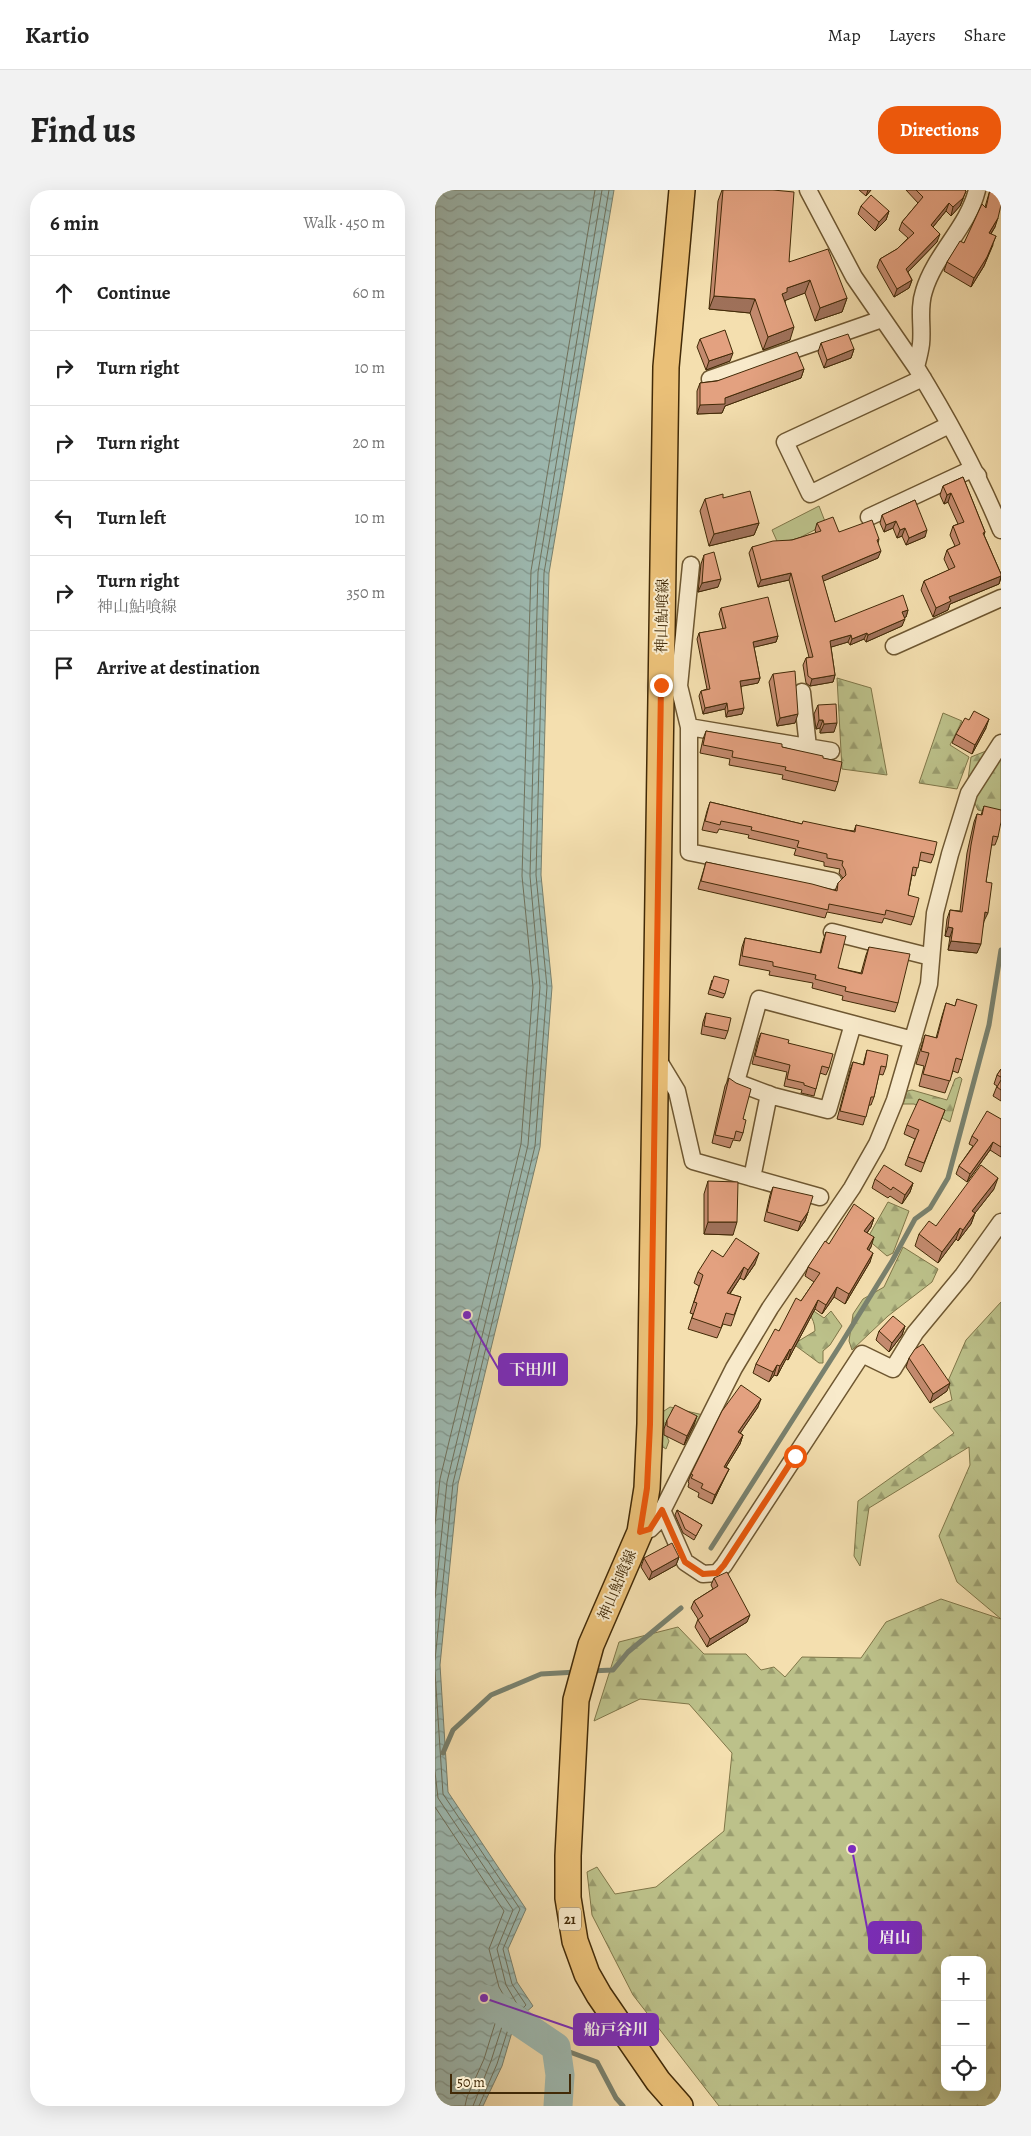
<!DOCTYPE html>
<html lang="en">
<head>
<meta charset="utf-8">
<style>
  :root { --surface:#fff; --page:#f2f2f2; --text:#222; --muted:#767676; --line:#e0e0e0; --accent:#ea580c }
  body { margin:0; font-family:Alegreya,"Noto Serif JP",serif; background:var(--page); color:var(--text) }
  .controls { position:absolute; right:15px; bottom:15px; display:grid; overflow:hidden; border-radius:10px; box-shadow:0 5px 20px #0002 }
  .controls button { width:45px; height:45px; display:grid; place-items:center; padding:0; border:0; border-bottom:1px solid var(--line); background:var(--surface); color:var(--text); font:25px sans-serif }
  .scale { position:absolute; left:15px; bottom:12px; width:121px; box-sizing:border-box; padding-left:5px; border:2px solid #422a07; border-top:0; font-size:14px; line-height:18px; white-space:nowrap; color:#422a07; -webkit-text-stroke:4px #f8eacb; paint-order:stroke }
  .stop { position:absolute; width:15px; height:15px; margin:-11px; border:4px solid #ea580c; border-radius:50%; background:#fff }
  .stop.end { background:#ea580c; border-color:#fff; box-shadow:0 1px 5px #0008 }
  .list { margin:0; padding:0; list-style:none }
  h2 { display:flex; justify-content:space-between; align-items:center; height:65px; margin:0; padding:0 20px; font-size:21px }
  h2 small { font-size:16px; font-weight:400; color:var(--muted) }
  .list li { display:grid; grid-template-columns:32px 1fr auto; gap:15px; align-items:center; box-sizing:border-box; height:75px; padding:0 20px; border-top:1px solid var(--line) }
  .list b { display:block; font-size:19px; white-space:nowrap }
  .list p { margin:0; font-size:16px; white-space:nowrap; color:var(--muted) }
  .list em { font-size:16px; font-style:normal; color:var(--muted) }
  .icon { flex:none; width:28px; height:28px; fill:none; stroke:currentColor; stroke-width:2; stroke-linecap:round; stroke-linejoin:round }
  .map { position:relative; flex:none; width:566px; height:1916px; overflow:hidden; border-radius:20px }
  header { display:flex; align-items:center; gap:30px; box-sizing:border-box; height:70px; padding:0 25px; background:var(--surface); border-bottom:1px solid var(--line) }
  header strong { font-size:24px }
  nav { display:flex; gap:28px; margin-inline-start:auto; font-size:18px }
  .intro { display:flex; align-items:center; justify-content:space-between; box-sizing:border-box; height:120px; padding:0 30px }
  h1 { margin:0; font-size:35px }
  .button { padding:12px 22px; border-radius:20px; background:var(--accent); color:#fff; font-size:18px; font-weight:700 }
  main { display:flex; gap:30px; padding:0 30px }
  aside { flex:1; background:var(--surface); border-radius:20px; box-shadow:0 5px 20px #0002 }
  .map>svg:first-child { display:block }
  .forest { fill:url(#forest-firs); stroke:#7f7648; fill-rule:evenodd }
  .park { fill:#bcc18a; stroke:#7f7648 }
  .water { fill:url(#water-waves); stroke:#79816e }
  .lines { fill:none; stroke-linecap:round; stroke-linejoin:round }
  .shore { stroke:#70725d; stroke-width:1 }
  .stream { stroke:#79816e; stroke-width:5 }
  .river { stroke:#9ebbb3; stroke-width:29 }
  .minor-casing { stroke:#6e5731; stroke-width:19 }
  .primary-casing { stroke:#422a07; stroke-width:28 }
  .minor { stroke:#f8eacb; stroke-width:16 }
  .primary { stroke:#eac078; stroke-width:25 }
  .wall { fill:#c38a6e; stroke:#422a07 }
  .shaded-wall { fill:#9f715a; stroke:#422a07 }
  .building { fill:#e3a180; stroke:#422a07 }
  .route { stroke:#ea580c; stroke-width:6 }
  .labels { text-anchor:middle; stroke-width:4; stroke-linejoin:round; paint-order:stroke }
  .shield { fill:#f8eacb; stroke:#796442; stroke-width:1 }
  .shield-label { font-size:14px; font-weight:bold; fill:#422a07 }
  .street-label { font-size:15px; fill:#422a07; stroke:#f8eacb }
  .leader { fill:none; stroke:#7b2cbf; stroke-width:2 }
  .callout-dot { fill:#7b2cbf; stroke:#f8eacb; stroke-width:2 }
  .callout { fill:#7b2cbf; stroke:#7b2cbf; stroke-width:2 }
  .callout-label { font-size:16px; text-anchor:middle; font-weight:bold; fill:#fff }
</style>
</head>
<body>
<header>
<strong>Kartio</strong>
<nav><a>Map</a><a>Layers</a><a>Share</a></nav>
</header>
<div class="intro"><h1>Find us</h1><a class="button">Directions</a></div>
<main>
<aside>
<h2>6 min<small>Walk · 450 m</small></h2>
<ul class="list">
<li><svg class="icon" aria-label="ahead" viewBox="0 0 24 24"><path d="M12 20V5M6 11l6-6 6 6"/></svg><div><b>Continue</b></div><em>60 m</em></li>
<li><svg class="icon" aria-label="right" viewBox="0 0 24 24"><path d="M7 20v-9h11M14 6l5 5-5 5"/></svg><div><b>Turn right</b></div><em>10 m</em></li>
<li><svg class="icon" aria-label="right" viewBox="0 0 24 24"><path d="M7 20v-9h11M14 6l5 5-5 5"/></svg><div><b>Turn right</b></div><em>20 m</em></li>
<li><svg class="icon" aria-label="left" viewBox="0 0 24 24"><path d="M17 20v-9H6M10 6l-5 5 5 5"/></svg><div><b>Turn left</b></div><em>10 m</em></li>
<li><svg class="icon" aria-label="right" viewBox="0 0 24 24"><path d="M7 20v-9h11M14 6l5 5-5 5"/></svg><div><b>Turn right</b><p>神山鮎喰線</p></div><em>350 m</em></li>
<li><svg class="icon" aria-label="arrive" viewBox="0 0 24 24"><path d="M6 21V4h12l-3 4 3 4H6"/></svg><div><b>Arrive at destination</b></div></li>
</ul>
</aside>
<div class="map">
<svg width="566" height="1916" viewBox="0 0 566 1916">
  <defs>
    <pattern id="forest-firs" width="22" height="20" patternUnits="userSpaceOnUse" patternTransform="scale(1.25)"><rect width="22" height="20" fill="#bcc18a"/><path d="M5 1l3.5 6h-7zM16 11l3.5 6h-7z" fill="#9a9d6f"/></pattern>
    <pattern id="water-waves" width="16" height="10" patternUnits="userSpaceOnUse" patternTransform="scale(1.25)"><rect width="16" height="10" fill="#9ebbb3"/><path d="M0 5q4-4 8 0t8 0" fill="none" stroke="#829890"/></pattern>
  </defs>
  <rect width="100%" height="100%" fill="#f4dfaf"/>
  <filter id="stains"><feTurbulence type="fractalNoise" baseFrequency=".004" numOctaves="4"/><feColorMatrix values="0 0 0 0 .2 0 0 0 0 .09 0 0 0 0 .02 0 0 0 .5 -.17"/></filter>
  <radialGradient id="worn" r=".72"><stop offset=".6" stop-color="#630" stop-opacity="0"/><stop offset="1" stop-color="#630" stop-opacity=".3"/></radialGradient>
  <path class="forest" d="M402,488L436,498L452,585L407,579Z
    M508,523L527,531L515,555L534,567L522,599L484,593Z
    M566,555V626L543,620L532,597L536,567Z
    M525,887L527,889L515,932L479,914H468L472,901L477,900L512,910L520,889Z
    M453,1012L474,1021L458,1063L452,1066L432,1049Z
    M468,1057L503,1079L497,1092L453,1126L417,1160L414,1151L418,1124L428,1109L449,1097Z
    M361,1109L389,1128L396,1121L407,1136L395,1155L388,1161V1173H384L361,1156L340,1148L345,1144L362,1152L380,1141C380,1127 370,1118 361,1109Z
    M566,1112V1916H284L198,1805L157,1725L152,1682L162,1677L180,1704L221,1697L289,1641L297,1563L254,1514L205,1509L159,1531L184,1452L243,1437L269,1464H311L326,1480L339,1477L350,1487L367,1467L426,1468L451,1432L506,1409L566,1429L522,1392L504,1346L535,1275L534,1257L434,1318L425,1376L419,1366L423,1311L519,1243L498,1218L517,1210L513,1191L531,1150ZM510,1770H547V1897H510Z
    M235,1217L268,1225L263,1238L258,1239L255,1228H239L230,1233V1243L234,1251L231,1259L223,1254L226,1223Z"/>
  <path class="park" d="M384,316L391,334L345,358L337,340Z"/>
  <path class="water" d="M0,0H179L114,383L106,685L117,797L105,957L23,1294L5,1475L13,1602L91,1719L73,1759L82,1792L98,1816L80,1832L67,1876L48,1916H0Z"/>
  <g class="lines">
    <path class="shore" d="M0,1334L5,1289L86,954L98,797L87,686L96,381L160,0
      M0,1408L12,1292L93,955L105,797L95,686L103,382L167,0
      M0,1470L18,1293L100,956L112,797L101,685L109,383L174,0
      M0,1482L8,1604L85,1719L68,1759L77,1794L91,1815L76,1830L62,1874L44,1916
      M0,1582L3,1608L78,1720L62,1759L71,1795L82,1814L70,1827L56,1871L38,1916
      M0,1617L69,1721L54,1759L64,1797L73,1813L63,1824L49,1869L32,1907L30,1916"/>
    <path class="stream" d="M276,1358L404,1157L457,1071L480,1029L495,1018L513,988L554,835L566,760
      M155,1481L178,1480L193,1462L246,1418
      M8,1563L18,1540L56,1505L106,1484L142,1482
      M121,1857L162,1872L181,1908L188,1916"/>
    <path class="river" d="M50,1809L121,1857L125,1885L123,1916"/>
    <g class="minor-casing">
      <path id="minor" d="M373,0L419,87L481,177
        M542,0C533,37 500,64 489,101C483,119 488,136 486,154C485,162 483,169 481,177C513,229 543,284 566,340
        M488,188L350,252L375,304L514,235
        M275,189L447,129
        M434,327L537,279L543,286
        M459,456L566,408
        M226,495L244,496L254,537L396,561
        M244,496L256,375
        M367,502L373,557
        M254,537V662L398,691
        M397,742L496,767
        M418,834L324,809L301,892L338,906L393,920L418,834L478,850
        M222,868L242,901L258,971L385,1007
        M317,988L334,904
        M227,1320L250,1372L268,1384L282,1383L289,1375L427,1164L458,1179L480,1143L528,1085L566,1032
        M205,1342L215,1339L221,1333L299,1178L335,1118L417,998L442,954L460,910L494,794L500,723L515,664L534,603L566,553"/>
    </g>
    <g class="primary-casing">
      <path id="primary" d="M245,1916L223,1891L164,1805L152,1784L140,1751L133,1708V1666L141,1510L156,1455L205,1342L212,1298L215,1234L231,177L247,0"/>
    </g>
    <use href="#minor" class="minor"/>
    <use href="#primary" class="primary"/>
  </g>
  <path class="wall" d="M287,0H338L354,72L412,108L407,122L380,131L370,103L350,110L355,150L328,160L315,123L274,119L283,11Z
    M424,0H436L431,6Z
    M471,0H530L528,9L525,16L516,26L511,21L498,37L502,52L473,82L477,90L474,98L459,107L442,77L445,69L462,59L473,48L464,40L467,32L483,13Z
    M555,0L560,37L556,44L558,55L549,76L536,97L509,81L512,72L529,53L550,17Z
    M426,16L454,21L451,30L440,41L423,24Z
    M265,149L295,171L271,180L262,157Z
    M386,153L419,159L416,168L389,178L383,162Z
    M369,179L366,188L290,216L287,223L262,224V201L265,193Z
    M528,287L550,342L549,345L566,384V388L564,394L515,414L513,420L498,427L486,400L489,391L514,380L509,369L512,360L520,356L515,345L518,336L523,334L513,312L509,314L505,305L508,296Z
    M288,308L324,333L319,345L274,356L265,321L270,309Z
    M480,310L490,347L471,355L467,346L462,348L458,338L449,342L445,333L447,325Z
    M382,333L404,342L444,349L443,353V368L388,391L400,432L473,420L471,427H469L467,436L431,452L429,449L415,455L413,452L396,457L400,485L398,492L375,496L371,493L368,475L371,468L374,467L354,390L323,397L314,363L317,357L357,350L381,343L380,340Z
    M269,365L283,397L263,402L266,374Z
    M286,418L343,446L341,452L319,457L325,488L323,493L306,496L307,524L291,527L290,519L268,524L264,506L266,501L272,499L262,449L264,443L288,439L284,424Z
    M338,484L360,533L342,536L334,492Z
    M383,515L399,542L385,543V538L381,539L379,524Z
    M551,538L537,564L517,553L521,544Z
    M271,541L347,557L388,568L403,592L400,601L347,589L348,585L294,575L295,569L265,563L268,549Z
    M275,612L367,634L419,641L421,635L499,665L496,673L484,670L480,686L477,685L473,705L479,727L476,735L449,728L447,733L392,722L390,728L263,699L271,672L400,701L403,693L408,688L404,683L405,679L389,676V672L359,665L361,659L313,648L314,645L284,639L282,643L267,640L272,621Z
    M549,616L563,647L560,655H556L551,692L549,731L542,763L513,760L515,747L510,746L512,729L515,720L525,721L532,663L539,632L542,624L546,625Z
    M391,742L403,778L426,783L431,765L434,757L463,813L460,822L407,810L408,806L377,798L378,793L334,785L335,781L304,775L307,757L310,748L385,763L388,751Z
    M277,790L290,804L288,808L273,804Z
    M522,809L527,870L523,883L518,881L510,903L484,896L489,876L481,874L490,845L501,848L507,826L511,813L520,816Z
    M271,823L293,841L290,849L266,844L268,832Z
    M326,843L353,853L394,878L391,885L385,883L379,906L366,903L367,900L349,896L352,882L317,874L323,850Z
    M432,860L451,877L448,885L444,884L439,907L436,915H434L428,935L402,929L415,880L418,872L428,875Z
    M566,879V911L558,906L562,896L559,894L562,885Z
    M294,888L308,929V943L305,951L298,950L295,958L277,953L290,896Z
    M510,920L486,982L470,975L480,949L469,944L472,935Z
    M566,929V967L555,960L532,992L521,984L524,976L538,956L534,954L537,946Z
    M440,989L478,993L475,1002L467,1014L455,1006L453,1008L437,998Z
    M273,991L298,1045L269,1044V1004Z
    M338,997L373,1022L370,1031L363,1041L329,1031L335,1005Z
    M559,999L540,1023L536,1034L523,1051L521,1049L503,1073L480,1056L484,1044L501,1036Z
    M439,1028L436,1037L432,1043L436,1057L434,1060L435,1072L410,1114L399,1107L387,1124L380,1119L353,1170L351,1169L342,1186L339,1185L334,1192L318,1183L321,1174L344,1141L366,1111L379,1092L370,1086L373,1077L394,1054Z
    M288,1067L320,1074L309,1090L305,1088L295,1104L306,1107L296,1136L288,1134L282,1148L253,1139L258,1124L255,1123L264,1096L259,1093L263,1082Z
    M470,1136L467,1145L454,1162L441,1150L444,1141Z
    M474,1168L512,1201L495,1213L471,1177Z
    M323,1217L305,1243L308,1245L305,1254L291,1277L294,1279L290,1287L277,1314L263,1307L264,1303L253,1297L254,1293L253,1292L256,1284Z
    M232,1230L259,1235L249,1255L229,1245V1239Z
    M242,1320L267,1335L259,1350L248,1343L240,1325Z
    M244,1367L241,1375L214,1390L206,1377L209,1368Z
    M279,1388L312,1432L272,1457L260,1437L263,1429L256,1418L259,1411L278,1399L276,1395Z"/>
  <path class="shaded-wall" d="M433,0H436L431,6Z
    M531,1L525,16L516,26L518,17Z
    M514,13L511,21L493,43L496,35Z
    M454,21L451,30L440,41L444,32Z
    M563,28L560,37L551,51L554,43Z
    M505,44L502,52L468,87L471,79Z
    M561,46L549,76L536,97L539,88Z
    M375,90L370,103L349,111L347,104L352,98Z
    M477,90L474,98L459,107L462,99Z
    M279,106L320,109L315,123L274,119Z
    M412,108L407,122L380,131L385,118Z
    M359,137L355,150L328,160L333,147Z
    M419,159L416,168L389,178L392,170Z
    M298,163L295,171L271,180L274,171Z
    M369,179L366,188L290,216L287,223L262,224L265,215L290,208Z
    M516,303L513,312L509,314L512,305Z
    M461,331L458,338L449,342L451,335Z
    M324,333L319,345L274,356L279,344Z
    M470,338L467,346L462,348L465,340Z
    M492,340L490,347L471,355L474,348Z
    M446,361L443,368L384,393L387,386Z
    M356,383L354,390L323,397L326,390Z
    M566,386L564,394L515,414L513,420L498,427L501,418L514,407Z
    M286,389L283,397L263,402L267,393Z
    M473,420L471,427L465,429L467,422Z
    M470,429L467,436L431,452L433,445Z
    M432,443L429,449L415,455L417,449Z
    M416,445L413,452L393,458L395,451Z
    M343,446L341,452L316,458L318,452Z
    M400,485L398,492L375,496L377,489Z
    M325,488L323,493L303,497L305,491Z
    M292,513L290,519L268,524L270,518Z
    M309,518L307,524L291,527L293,521Z
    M363,524L360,533L342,536L345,528Z
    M554,529L551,538L537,564L540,555Z
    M384,530H388L385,538L381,539Z
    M402,533L399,542L385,543L389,534Z
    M550,722L553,723L549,731H547Z
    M513,737L518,738L515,747L510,746Z
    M516,751L546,754L542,763L513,760Z
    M558,952L555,960L532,992L535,984Z
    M563,988L559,999L533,1032L537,1021Z
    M478,993L475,1002L467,1014L470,1005Z
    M373,1022L370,1031L363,1041L366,1032Z
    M540,1023L536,1034L523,1051L528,1040Z
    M439,1028L436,1037L426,1051L429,1041Z
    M273,1032H302L298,1045L269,1044Z
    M525,1038L521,1049L503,1073L507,1062Z
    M439,1047L436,1057L429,1068L432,1059Z
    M324,1063L320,1074L309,1090L313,1080Z
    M438,1063L435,1072L410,1114L414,1104Z
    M309,1077L305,1088L288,1114L292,1103Z
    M402,1097L399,1107L387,1124L391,1115Z
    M383,1110L380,1119L353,1170L356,1160Z
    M470,1136L467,1145L454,1162L457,1153Z
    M355,1159L351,1169L342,1186L345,1176Z
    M342,1175L339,1185L334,1192L338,1182Z
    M515,1193L512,1201L495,1213L498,1204Z
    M326,1209L323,1217L300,1251L303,1242Z
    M262,1226L259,1235L249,1255L252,1246Z
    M308,1245L305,1254L286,1285L289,1277Z
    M294,1279L290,1287L277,1314L280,1305Z
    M244,1367L241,1375L214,1390L217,1382Z
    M315,1425L312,1432L272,1457L275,1449Z"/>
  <path class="building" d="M288,0H338L359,2L354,72L393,59L412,108L385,118L375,90L352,98V102L347,104L359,137L333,147L320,109L279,106Z
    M481,0H530L531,1L528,8L518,17L514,13L496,35L505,44L471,79L477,90L462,99L445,69L462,59L479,43L467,32L488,7Z
    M555,0H566V15L563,28L554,43L561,46L552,67L539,88L512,72L525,51L529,53L547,14L551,18Z
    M436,5L454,21L444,32L426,16Z
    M290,140L298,163L274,171L265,149Z
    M413,144L419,159L392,170L386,153Z
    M362,162L369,179L290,208V214L265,215V193L282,191Z
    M528,287L550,342L548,343L566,384V386L514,407L516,411L501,418L489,391L520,377L512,360L525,354L518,336L529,332L516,303L512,305L508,296Z
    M315,301L324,333L279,344L270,309L288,304V308Z
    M480,310L492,340L474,348L470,338L465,340L461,331L451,335L447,325Z
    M398,327L404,342L437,330L444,349L442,350L446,361L387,386L400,432L468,405L473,420L467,422L470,429L433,445L432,443L417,449L416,445L395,451L400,485L377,489L373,486L371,468L378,467L356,383L326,390L317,357L338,351L357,350L386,341L382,333Z
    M279,362L286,389L267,393L269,365Z
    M333,407L343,446L318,452L325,488L305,491L309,518L293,521L292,513L270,518L266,501L275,499L264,443L291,438L286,418Z
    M360,481L363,524L345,528L338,484Z
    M401,514L402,533L389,534L388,530H384L383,515Z
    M539,521L554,529L540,555L521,544L530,528L534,530Z
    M271,541L347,554V557L388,566V568L407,572L403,592L350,580L351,577L297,567L298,561L268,555Z
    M275,612L367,634L368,631L420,642L421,635L502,652L499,665L486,662L483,678L478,677L473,705L484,708L479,727L451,720L450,725L394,714L393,720L266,691L271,672L377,694L402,701L403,693L411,685L410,680L407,675L408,671L392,668V664L362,657L364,651L316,640L317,637L286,631L285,635L270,631Z
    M549,616L566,620V632L563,647L558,646L551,692L557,693L553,723L550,722L546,754L516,751L518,738L513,737L515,720L527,722L536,655L542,624L547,625Z
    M391,742L411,746L403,778L427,784L434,757L475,764L463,813L410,801L411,797L380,789L381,785L338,776V772L307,766L310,748L386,763Z
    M279,786L294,790L290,804L275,799Z
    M522,809L542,815L527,870L521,868L515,891L488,884L494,863L486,861L490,845L502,848L511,813L520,816Z
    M271,823L296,828L293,841L269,836Z
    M326,843L354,850L353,853L398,864L394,878L387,876L381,899L369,895V893L352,889L355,875L320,866Z
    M432,860L453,865L451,877L446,876L439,907H436L431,927L405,921L418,872L429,875Z
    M566,879V887L562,885Z
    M294,888L301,893L316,899L308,929L311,930L308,943L301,941L299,949L280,945Z
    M566,890V900L562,897Z
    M484,909L510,920L489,973L473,967L484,940L472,935Z
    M552,921L566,929V957L558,952L535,984L524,976L543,950L537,946Z
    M449,975L478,993L470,1005L458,997L456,1000L440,989Z
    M546,975L563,988L537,1021L540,1023L528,1040L525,1038L507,1062L484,1044L494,1031L501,1036Z
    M273,991L303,992L302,1032H273Z
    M338,997L378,1006L373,1022L366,1032L332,1022Z
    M419,1014L439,1028L429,1041L439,1047L432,1059L438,1063L414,1104L402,1097L391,1115L383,1110L356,1160L355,1159L345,1176L342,1175L338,1182L321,1174L340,1139L344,1141L361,1108L366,1111L385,1083L373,1077L390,1051L394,1054Z
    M301,1048L324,1063L313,1080L309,1077L292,1103L306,1107L299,1125L291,1123L286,1138L257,1128L262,1113L259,1112L268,1085L263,1082L277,1060L288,1067Z
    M458,1126L470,1136L457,1153L444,1141Z
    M488,1154L515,1193L498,1204L474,1168L480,1159Z
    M306,1195L326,1209L303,1242L308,1245L289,1277L294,1279L280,1305L266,1298L268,1294L256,1288L258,1285L256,1284L287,1221Z
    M240,1215L262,1226L252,1246L232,1236V1230Z
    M242,1320L267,1335L261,1346L250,1339Z
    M237,1353L244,1367L217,1382L209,1368Z
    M292,1382L315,1425L275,1449L263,1430L268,1426L259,1411L283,1396L279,1388Z"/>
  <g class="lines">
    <path class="route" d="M226,495L215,1234L212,1298L205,1342L215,1339L227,1320L250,1372L268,1384L282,1383L289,1375L360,1266"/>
  </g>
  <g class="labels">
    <rect class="shield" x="124" y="1717.5" width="22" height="23" rx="4"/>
    <g class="shield-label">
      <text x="135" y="1734">21</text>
    </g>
    <g class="street-label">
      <text transform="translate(227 426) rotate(-89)" y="5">神山鮎喰線</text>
      <text transform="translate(182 1395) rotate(-67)" y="5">神山鮎喰線</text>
    </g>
  </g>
  <path class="leader" d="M32 1125L64 1180M417 1659L434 1748M49 1808L139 1839"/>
  <g class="callout-dot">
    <circle cx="32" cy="1125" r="5"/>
    <circle cx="417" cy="1659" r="5"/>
    <circle cx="49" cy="1808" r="5"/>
  </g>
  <g class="callout">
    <rect x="64" y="1164" width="68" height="31" rx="5"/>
    <rect x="434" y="1732" width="52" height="31" rx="5"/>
    <rect x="139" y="1824" width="84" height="31" rx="5"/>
  </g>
  <g class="callout-label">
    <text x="98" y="1185">下田川</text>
    <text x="460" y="1753">眉山</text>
    <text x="181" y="1845">船戸谷川</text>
  </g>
  <rect width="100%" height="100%" filter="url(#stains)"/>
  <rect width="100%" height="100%" fill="url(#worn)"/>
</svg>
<div class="controls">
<button>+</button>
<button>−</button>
<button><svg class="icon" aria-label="locate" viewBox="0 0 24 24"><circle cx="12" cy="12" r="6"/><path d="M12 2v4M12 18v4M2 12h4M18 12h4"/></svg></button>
</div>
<div class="scale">50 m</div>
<div class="stop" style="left:360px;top:1266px"></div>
<div class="stop end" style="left:226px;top:495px"></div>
</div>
</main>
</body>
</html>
